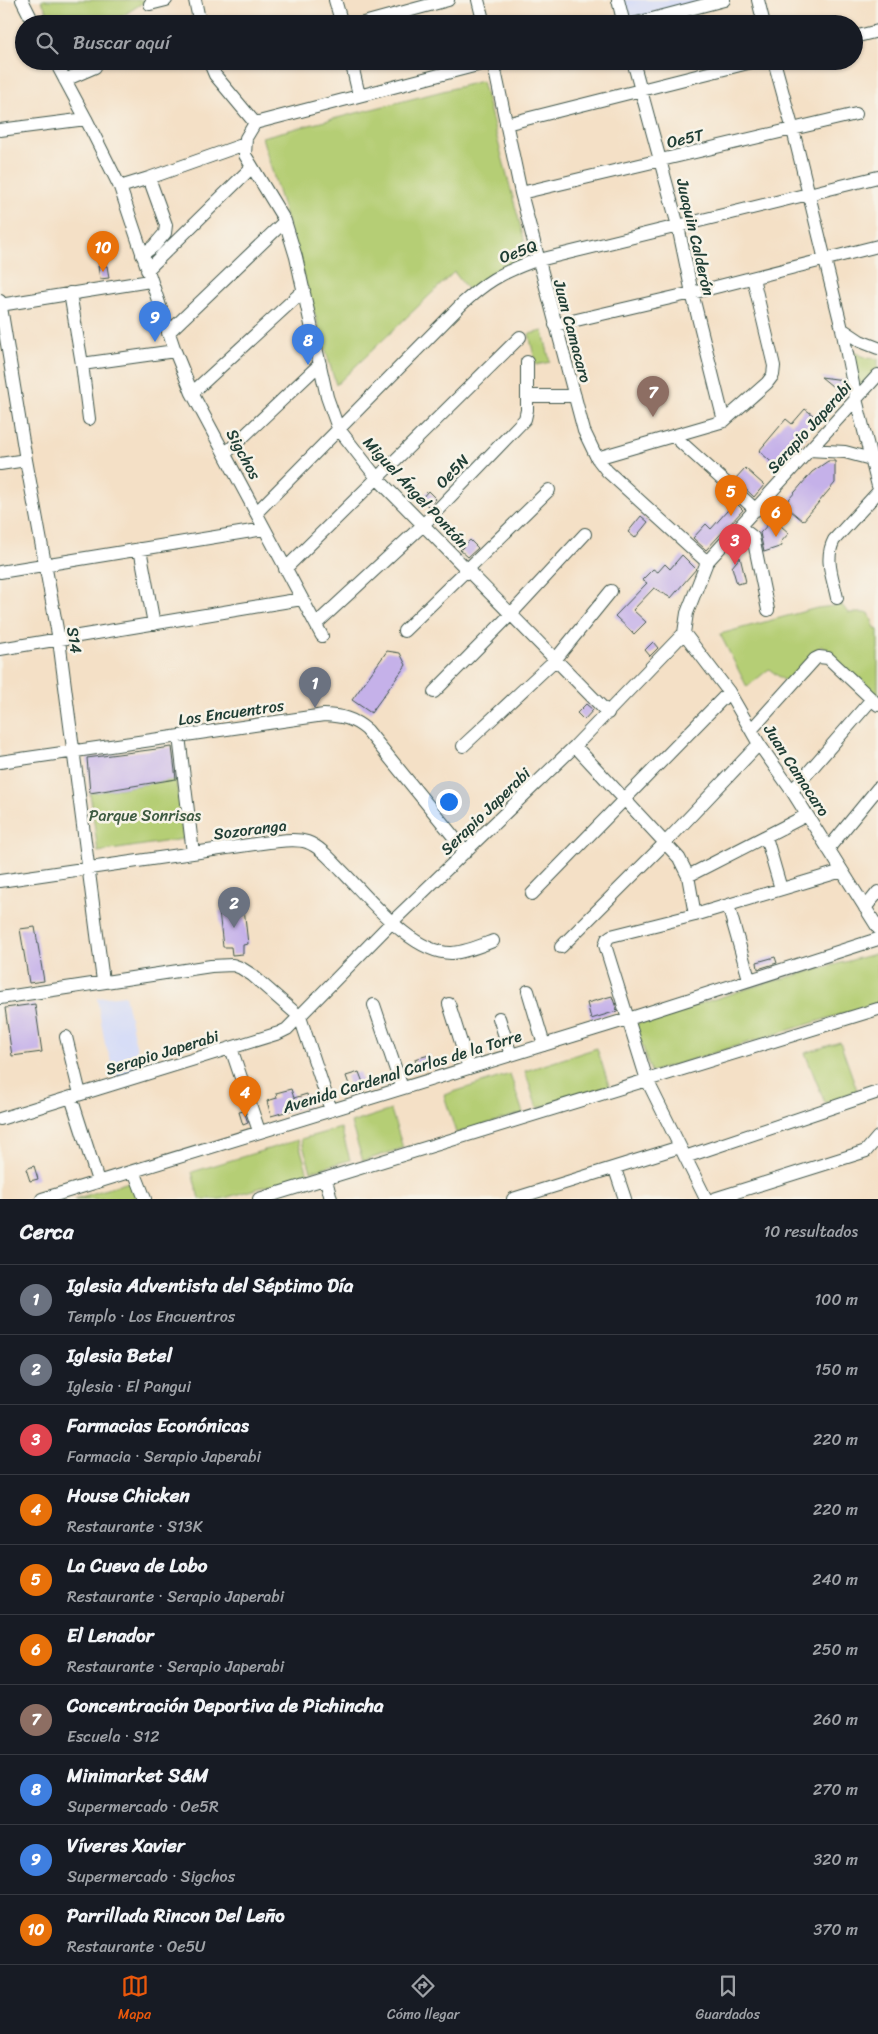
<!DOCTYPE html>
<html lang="es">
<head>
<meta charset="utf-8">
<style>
  :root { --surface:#171b24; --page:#20242c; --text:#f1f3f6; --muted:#9ea1a6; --line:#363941; --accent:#ea580c }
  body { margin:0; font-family:Sriracha,sans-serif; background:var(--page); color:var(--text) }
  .you { position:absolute; left:448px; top:801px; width:18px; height:18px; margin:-12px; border:4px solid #fff; border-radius:50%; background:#1a73e8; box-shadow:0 0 0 8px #1a73e833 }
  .badge { display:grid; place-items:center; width:32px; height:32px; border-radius:50%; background:var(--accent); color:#fff; font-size:16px; font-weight:700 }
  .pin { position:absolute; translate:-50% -41px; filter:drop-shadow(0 1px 2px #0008) }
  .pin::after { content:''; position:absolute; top:26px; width:18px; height:15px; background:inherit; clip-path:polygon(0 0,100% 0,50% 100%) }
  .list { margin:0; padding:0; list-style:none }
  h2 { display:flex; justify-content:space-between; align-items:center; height:65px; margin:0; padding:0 20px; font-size:21px }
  h2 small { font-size:16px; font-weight:400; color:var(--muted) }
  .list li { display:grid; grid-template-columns:32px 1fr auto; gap:15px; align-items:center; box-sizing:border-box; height:70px; padding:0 20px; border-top:1px solid var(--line) }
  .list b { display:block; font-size:19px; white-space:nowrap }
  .list p { margin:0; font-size:16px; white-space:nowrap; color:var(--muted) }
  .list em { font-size:16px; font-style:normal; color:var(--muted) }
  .icon { flex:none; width:28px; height:28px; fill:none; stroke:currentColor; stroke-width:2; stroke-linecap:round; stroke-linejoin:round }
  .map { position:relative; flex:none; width:878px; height:1199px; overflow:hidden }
  .search { position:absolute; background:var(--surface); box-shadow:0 1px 4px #0004; left:15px; right:15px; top:15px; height:55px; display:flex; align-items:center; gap:12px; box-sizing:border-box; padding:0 18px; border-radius:28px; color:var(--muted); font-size:19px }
  .sheet { height:765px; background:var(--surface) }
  nav { display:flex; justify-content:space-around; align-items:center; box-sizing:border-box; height:70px; border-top:1px solid var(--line); background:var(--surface); font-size:14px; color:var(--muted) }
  nav a { display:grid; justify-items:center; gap:2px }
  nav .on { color:var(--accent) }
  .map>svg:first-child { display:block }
  .built { fill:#d1d9f9 }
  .green { fill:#b5ce74; stroke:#6a8654 }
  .building { fill:#c5b1e9 }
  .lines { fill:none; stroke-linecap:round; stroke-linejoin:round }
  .minor-casing { stroke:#3f554a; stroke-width:14 }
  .minor { stroke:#fff; stroke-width:12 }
  .labels { text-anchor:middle; stroke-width:5; stroke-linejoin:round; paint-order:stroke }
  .street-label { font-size:16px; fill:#1f3d34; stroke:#f7f3e8 }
  .park-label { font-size:16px; fill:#3d5a41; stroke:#f7f3e8 }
</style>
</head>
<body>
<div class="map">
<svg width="878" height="1199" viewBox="0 0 878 1199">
  <rect width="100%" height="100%" fill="#f7f3e8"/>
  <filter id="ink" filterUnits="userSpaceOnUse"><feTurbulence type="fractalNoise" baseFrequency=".02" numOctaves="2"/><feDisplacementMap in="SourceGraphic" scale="10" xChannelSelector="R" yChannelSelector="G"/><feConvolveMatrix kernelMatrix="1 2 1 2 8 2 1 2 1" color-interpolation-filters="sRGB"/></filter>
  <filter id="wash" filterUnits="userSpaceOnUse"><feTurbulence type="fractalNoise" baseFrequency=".0096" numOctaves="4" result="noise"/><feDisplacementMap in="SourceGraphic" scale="20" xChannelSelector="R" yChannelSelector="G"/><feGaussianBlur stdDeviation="1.12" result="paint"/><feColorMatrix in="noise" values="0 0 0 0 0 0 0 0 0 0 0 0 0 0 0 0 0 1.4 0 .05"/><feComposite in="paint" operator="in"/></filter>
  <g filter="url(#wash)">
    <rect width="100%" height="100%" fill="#f4e0c6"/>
    <path class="built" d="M622,0H715L628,22Z
      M125,995L135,1041L143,1071L118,1079L105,1044L97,998Z"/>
    <path class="green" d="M41,0H147L110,24H54Z
      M482,81L530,262L468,290L454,272L336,385L262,137Z
      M543,331L550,362L536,365L529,334Z
      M851,351L867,358L878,359V368L860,388Z
      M842,605L848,613H869L875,628L878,630V697L821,646L786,682L769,669L747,687L720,634L817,608Z
      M176,779L183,839L98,852L90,793Z
      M878,953V1003L651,1072L635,1024L756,986Z
      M840,1042L857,1090L825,1103L805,1053Z
      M597,1048L609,1086L537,1108L525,1071Z
      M510,1074L523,1113L456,1133L444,1095Z
      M391,1110L403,1148L363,1161L351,1123Z
      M341,1128L350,1160L311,1171L301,1139Z
      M298,1140L308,1174L221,1199H199L192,1172Z
      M132,1181L140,1199H75Z"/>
    <g id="blocks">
      <path class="building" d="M98,266H107L109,278L100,279Z
        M821,377L844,380L843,395Z
        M805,409L817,418L804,434L807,436L779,469L759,451L786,419L792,424Z
        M828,461H835V483L803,521L784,505L812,472Z
        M745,468L764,485L754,497L735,479Z
        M428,491L436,499L429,507L421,499Z
        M735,502L743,510L706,550L693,538L706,524L711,529Z
        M641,516L648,522L635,538L628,532Z
        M773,519L789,533L781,542L782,546L764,552L760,533Z
        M470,540L478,548L468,557L460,550Z
        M682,555L696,569L671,598L654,588L633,610L646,622L634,634L615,616L647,583L642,580L653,569L658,572L665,564L670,569Z
        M740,557L746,582L737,584L732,567Z
        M653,642L658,648L650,656L645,650Z
        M387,651L400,653L406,665L371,713L352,700Z
        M586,704L593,710L584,720L577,713Z
        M172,747L176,779L90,793L87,758Z
        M244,908L248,944L243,945V954L232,955L231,947H223L219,911Z
        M35,927L44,981L29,983L20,929Z
        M775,957L777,963L758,969L757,962Z
        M612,996L617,1011L591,1019L587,1003Z
        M35,1004L42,1052L12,1056L5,1008Z
        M429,1055L432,1066L418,1070L415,1059Z
        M359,1072L365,1088L352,1093L346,1076Z
        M291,1089L294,1098L307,1094L310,1105L271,1116L267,1101L277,1098L276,1093Z
        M244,1111L248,1123L243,1125L239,1112Z
        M34,1166L38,1179L30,1181L26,1169Z"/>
    </g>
  </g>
  <g filter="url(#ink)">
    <use href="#blocks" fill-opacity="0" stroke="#3f554a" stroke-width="1"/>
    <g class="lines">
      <g class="minor-casing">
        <path id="minor" d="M22,0L34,24
          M195,0L200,24
          M335,0L342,24
          M478,0L484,24
          M618,0L624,24
          M758,0L764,24
          M150,4L166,0
          M360,24L448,0
          M633,24L724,0
          M854,37L878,31
          M55,61L86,119L120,187L175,351L192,393L322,636
          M209,61L215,75L255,123
          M351,61L359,95
          M493,61L521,193L584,431L597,458L607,471L707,562
          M633,61L678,226L692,293L724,421
          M774,61L793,130L842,329L856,399L878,486
          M65,80L95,67
          M255,123L246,138L245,155L285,221L296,257L327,397L338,428L377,478L608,713
          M255,123L493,61
          M506,124L756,61
          M0,130L86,119
          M120,187L149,178
          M521,193L856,114
          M142,255L154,246L165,233L166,225L149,178L245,144
          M147,270L251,168
          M70,293L82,364L89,419
          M0,301L26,460L59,640L103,981
          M0,305L150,281
          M555,325L692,293L878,246
          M842,329L860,341L878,348
          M168,333L285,221
          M82,364L175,351
          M192,393L304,290
          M527,396H575
          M674,436L756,510
          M809,450L845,452L871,459
          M225,454L320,364
          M597,458L724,421L767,383L773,375L774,366L753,278
          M0,464L26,460
          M256,513L462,304C486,282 499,274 531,262L878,177
          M740,527L753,537L768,610
          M140,549L154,624
          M285,569L520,337
          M0,572L264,529
          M837,598C833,578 824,559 834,540L878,492
          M316,624L423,525L525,419L527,410V362
          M404,631L549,490
          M684,633L729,692L759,744L792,791L878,928
          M0,649L302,599
          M434,692L510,615L585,534
          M751,730L815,659L819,657L828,658L878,705
          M179,736L193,853
          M463,746L555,660L611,591
          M575,746L679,858L688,876L695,915
          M0,762L324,715C342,716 353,718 367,730L466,852
          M792,791L872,699
          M766,837L781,889
          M828,849L878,788
          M688,876L807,815
          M0,881L269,842C281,841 295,838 307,842C321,847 332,861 342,871C369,898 412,954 452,953C466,952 480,946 493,941
          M532,894L729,692
          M728,905L749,979
          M865,908L878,892
          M561,947L666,842L759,744
          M528,991L544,1045
          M0,998L211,966L233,965L241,968L252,975L300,1017L331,1110
          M449,1004L469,1068
          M374,1005L402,1088
          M499,1018L511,1055
          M66,1037L80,1094
          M231,1048L259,1131
          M71,1097L98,1181
          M0,1119L279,1033L287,1029L393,921L575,746L684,633L687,613L707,562L878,375
          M685,1157L878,1092
          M615,1169L625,1199
          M134,1171L145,1199
          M326,1180L331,1199
          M42,1199L628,1019L878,939
          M259,1199L878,1009
          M513,1199L680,1147
          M706,1199L647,1080L605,945L607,939L611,936L695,915L842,871
          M714,1199L860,1153L866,1151L878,1137"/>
      </g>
      <use href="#minor" class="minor"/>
    </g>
  </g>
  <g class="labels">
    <g class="street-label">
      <text transform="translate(685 138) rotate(-13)" y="6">Oe5T</text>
      <text transform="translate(696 237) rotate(77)" y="6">Juaquin Calderón</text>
      <text transform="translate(518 251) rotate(-20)" y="6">Oe5Q</text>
      <text transform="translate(573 331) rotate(75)" y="6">Juan Camacaro</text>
      <text transform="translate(809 427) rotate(-48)" y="6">Serapio Japerabi</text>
      <text transform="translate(244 454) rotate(62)" y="6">Sigchos</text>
      <text transform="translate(452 471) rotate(-46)" y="6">Oe5N</text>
      <text transform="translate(416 492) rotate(47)" y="6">Miguel Ángel Pontón</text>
      <text transform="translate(75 640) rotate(81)" y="6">S14</text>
      <text transform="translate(231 712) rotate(-8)" y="6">Los Encuentros</text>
      <text transform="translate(797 770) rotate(57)" y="6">Juan Camacaro</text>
      <text transform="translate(485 811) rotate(-44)" y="6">Serapio Japerabi</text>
      <text transform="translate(250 829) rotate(-7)" y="6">Sozoranga</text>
      <text transform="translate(162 1052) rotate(-17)" y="6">Serapio Japerabi</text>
      <text transform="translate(402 1071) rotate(-17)" y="6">Avenida Cardenal Carlos de la Torre</text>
    </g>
    <g class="park-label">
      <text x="145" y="821">Parque Sonrisas</text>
    </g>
  </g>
</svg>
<div class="you"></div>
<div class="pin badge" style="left:315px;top:708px;background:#6b7280">1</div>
<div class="pin badge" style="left:234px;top:928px;background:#6b7280">2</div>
<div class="pin badge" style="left:735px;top:565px;background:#e0444e">3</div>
<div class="pin badge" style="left:245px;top:1117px;background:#e8710a">4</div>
<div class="pin badge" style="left:731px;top:516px;background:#e8710a">5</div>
<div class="pin badge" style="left:776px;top:537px;background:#e8710a">6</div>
<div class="pin badge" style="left:653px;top:417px;background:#8d6e63">7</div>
<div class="pin badge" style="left:308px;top:365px;background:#3f7fe0">8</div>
<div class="pin badge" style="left:155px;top:342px;background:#3f7fe0">9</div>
<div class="pin badge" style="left:103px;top:272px;background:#e8710a">10</div>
<div class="search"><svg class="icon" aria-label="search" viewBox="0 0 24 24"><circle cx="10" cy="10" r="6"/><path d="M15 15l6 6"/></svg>Buscar aquí</div>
</div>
<section class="sheet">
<h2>Cerca<small>10 resultados</small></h2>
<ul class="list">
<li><span class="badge" style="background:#6b7280">1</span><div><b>Iglesia Adventista del Séptimo Día</b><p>Templo · Los Encuentros</p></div><em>100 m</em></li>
<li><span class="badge" style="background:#6b7280">2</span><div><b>Iglesia Betel</b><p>Iglesia · El Pangui</p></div><em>150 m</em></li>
<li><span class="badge" style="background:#e0444e">3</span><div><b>Farmacias Econónicas</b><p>Farmacia · Serapio Japerabi</p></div><em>220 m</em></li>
<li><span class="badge" style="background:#e8710a">4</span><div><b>House Chicken</b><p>Restaurante · S13K</p></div><em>220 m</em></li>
<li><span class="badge" style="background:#e8710a">5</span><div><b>La Cueva de Lobo</b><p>Restaurante · Serapio Japerabi</p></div><em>240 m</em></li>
<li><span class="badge" style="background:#e8710a">6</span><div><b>El Lenador</b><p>Restaurante · Serapio Japerabi</p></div><em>250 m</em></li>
<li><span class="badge" style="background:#8d6e63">7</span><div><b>Concentración Deportiva de Pichincha</b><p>Escuela · S12</p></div><em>260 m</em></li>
<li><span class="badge" style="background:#3f7fe0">8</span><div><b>Minimarket S&amp;M</b><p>Supermercado · Oe5R</p></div><em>270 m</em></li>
<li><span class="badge" style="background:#3f7fe0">9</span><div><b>Víveres Xavier</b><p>Supermercado · Sigchos</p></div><em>320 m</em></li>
<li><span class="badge" style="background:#e8710a">10</span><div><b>Parrillada Rincon Del Leño</b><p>Restaurante · Oe5U</p></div><em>370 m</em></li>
</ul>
</section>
<nav>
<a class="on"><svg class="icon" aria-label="map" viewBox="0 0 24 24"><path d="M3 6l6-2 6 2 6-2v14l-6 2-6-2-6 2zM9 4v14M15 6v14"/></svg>Mapa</a>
<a><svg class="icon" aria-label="directions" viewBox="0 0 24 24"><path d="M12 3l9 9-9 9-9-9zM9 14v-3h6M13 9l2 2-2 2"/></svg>Cómo llegar</a>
<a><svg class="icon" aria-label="saved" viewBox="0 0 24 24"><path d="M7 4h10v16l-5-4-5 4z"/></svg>Guardados</a>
</nav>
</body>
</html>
